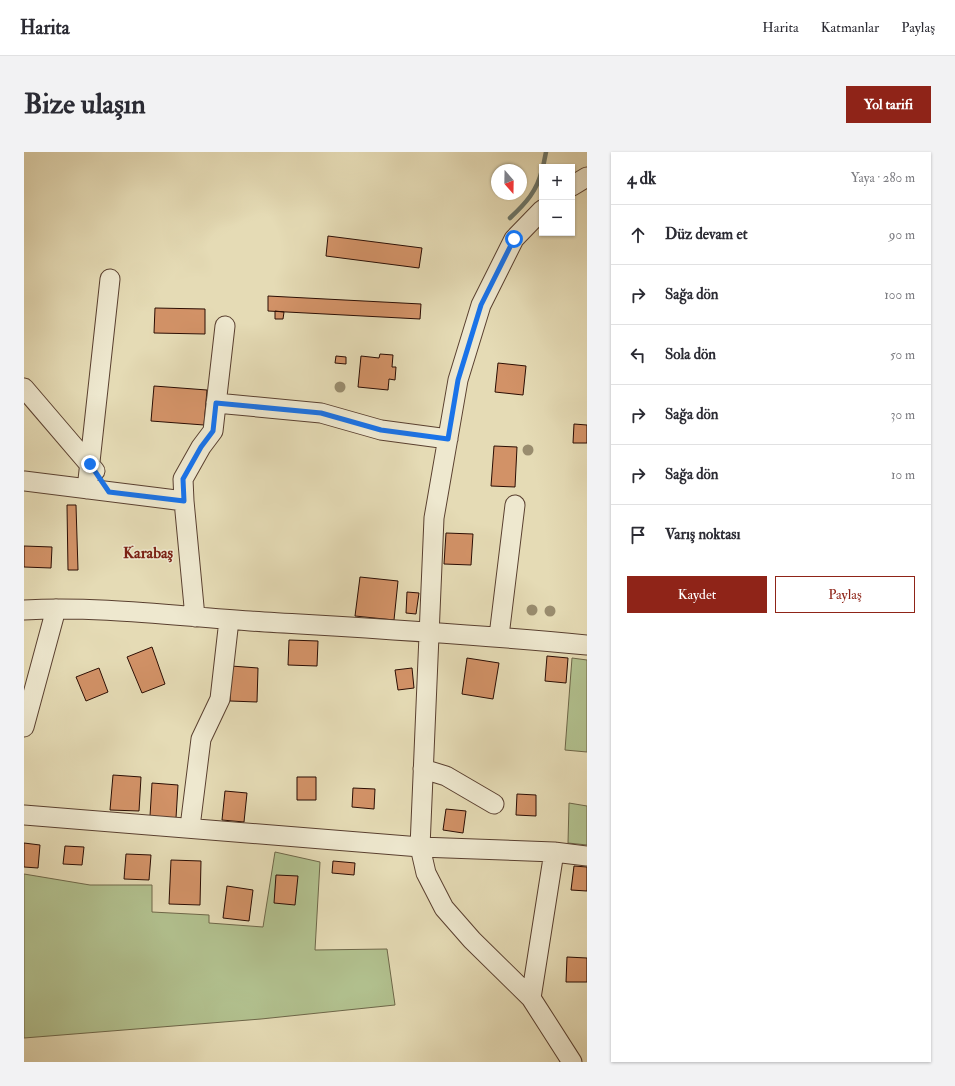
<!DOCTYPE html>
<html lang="tr">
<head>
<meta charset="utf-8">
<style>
  :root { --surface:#fff; --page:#f2f2f3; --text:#2b2b33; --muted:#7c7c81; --line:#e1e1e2; --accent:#8f2418 }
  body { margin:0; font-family:"IM FELL Double Pica",serif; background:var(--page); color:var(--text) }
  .controls { position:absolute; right:12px; top:12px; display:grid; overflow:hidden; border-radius:0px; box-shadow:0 1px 3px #0004 }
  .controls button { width:36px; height:36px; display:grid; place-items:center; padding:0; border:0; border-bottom:1px solid var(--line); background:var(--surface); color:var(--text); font:20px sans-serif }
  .compass { position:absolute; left:467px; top:12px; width:36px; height:36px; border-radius:50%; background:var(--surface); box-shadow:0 1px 3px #0004; rotate:160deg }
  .stop { position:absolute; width:12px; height:12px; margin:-9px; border:3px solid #1a73e8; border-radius:50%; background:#fff }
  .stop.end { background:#1a73e8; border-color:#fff; box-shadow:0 1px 4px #0008 }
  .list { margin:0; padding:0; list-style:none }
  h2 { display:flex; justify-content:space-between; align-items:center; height:52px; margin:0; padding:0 16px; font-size:17px }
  h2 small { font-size:13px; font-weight:400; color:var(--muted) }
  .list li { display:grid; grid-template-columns:26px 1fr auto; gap:12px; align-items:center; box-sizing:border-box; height:60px; padding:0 16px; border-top:1px solid var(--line) }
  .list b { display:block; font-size:15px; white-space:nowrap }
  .list em { font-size:13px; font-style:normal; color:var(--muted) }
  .actions { display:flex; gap:8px; padding:12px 16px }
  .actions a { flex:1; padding:9px 0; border:1px solid var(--accent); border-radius:0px; text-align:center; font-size:14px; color:var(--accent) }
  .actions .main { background:var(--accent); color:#fff }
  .icon { flex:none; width:22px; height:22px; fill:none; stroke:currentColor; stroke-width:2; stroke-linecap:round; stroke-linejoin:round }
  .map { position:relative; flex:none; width:563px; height:910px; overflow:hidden; border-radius:0px }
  header { display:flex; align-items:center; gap:24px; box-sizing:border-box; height:56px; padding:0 20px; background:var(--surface); border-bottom:1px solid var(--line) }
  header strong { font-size:19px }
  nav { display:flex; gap:22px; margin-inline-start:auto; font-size:14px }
  .intro { display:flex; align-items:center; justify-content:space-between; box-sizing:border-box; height:96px; padding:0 24px }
  h1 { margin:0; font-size:28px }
  .button { padding:10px 18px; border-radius:0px; background:var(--accent); color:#fff; font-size:14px; font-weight:700 }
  main { display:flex; gap:24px; padding:0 24px }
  aside { flex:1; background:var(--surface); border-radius:0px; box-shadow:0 1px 3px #0004 }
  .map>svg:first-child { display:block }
  .green { fill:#b2c18f; stroke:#6e6749 }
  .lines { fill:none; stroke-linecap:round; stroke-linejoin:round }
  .stream { stroke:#6b7568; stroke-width:4.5 }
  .building { fill:#d29267; stroke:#2b0d03 }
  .minor-casing { stroke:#5a4030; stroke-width:21 }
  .minor { stroke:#eee8cf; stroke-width:19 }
  .tree { fill:#998c6e }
  .route { stroke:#1a73e8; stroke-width:5 }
  .labels { text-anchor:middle; stroke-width:3; stroke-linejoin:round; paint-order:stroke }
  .quarter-label { font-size:16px; font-weight:bold; fill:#7a1f14; stroke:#eee8cf }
</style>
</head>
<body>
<header>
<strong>Harita</strong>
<nav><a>Harita</a><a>Katmanlar</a><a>Paylaş</a></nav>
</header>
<div class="intro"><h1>Bize ulaşın</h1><a class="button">Yol tarifi</a></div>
<main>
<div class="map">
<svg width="563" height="910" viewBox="0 0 563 910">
  <rect width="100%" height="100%" fill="#e5dbb5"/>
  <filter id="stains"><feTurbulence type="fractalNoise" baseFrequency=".005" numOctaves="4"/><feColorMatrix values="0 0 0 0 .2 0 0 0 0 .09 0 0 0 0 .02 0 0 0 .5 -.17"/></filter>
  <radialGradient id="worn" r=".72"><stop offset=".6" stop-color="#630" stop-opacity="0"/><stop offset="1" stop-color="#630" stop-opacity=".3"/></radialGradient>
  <path class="green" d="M548,506L563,508V600L541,598Z
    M545,651L563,654V693L544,691Z
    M251,700L296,710L291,798L363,797L371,853L237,867L0,886V722L66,733H128V760L185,763V771L239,775Z"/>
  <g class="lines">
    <path class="stream" d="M519,15L522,0
      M486,66C502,51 513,39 518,18"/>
  </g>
  <path class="building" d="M304,84L398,96L395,116L302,104Z
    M244,144L397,152L396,167L244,159Z
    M131,156L181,157V182L130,181Z
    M251,159L260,160L259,167H251Z
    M356,202L369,203L368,215H372L371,228L365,227L364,238L334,235L337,204L355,206Z
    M312,204L322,205V212L311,211Z
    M474,211L502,214L499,243L471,240Z
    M130,234L183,238L180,273L127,269Z
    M550,272L563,273V291H549Z
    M470,294L493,295L491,335L467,334Z
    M43,353H52L54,418H44Z
    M422,381L449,382L447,413L420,412Z
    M0,394L28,395L27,416L0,415Z
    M336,425L374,429L370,468L331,464Z
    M383,440L395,441L392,462L382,461Z
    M265,488L294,489L293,514L264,513Z
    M128,495L141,532L118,541L103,505Z
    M523,504L544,506L542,531L521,529Z
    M443,506L475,511L469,547L438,542Z
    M207,514L234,516L233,550L206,549Z
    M75,516L84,540L62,549L52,525Z
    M388,516L390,536L374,538L371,518Z
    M89,623L117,625L115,659L86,658Z
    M273,625H292V648H273Z
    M128,631L154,633L152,666L126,664Z
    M329,636L351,637L350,657L328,655Z
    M201,639L223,641L220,670L198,668Z
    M493,642L512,643V664L492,663Z
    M422,657L442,659L439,681L419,678Z
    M0,691L16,693L14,716L0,715Z
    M41,694L60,695L58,713L39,712Z
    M102,702L127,703L125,728L100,727Z
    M147,708L177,709L176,753L145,752Z
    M309,709L331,711L330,723L308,721Z
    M550,714L563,715V739L547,738Z
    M252,723L274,724L271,753L250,751Z
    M203,734L229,738L225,769L199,766Z
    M543,805L563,806V830H542Z"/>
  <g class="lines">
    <g class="minor-casing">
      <path id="minor" d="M548,34L563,25
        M518,58L490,87L457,153L434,228L410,366L396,695L402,721L420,756L448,788L507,846L548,910
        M0,236L71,319
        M192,251L297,261L357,278L424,287
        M0,329L160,349L171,465
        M63,337L86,127
        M160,349L159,327L177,295L189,279L201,174
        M0,458C75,454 151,464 226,469C338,476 451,482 563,493
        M475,484L491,353
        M0,575L32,457
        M399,617L422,624L470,652
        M0,663L396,695L530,700L563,704
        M166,675L177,587L196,547L205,468
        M507,846L530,700"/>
    </g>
    <use href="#minor" class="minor"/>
  </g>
  <g class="tree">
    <circle cx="316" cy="235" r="5.5"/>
    <circle cx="504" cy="298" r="5.5"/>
    <circle cx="508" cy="458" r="5.5"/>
    <circle cx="526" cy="459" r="5.5"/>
  </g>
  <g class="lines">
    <path class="route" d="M66,312L85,340L160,349L159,327L177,295L189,279L192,251L297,261L357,278L424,287L434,228L457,153L490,87"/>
  </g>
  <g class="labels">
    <g class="quarter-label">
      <text x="124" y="406">Karabaş</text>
    </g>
  </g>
  <rect width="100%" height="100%" filter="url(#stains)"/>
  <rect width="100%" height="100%" fill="url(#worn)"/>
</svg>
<div class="controls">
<button>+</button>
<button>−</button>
</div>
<svg class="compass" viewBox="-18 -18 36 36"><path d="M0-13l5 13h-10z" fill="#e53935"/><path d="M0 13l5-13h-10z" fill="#7c7c81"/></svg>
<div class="stop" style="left:490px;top:87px"></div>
<div class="stop end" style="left:66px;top:312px"></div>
</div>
<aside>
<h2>4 dk<small>Yaya · 280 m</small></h2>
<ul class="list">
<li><svg class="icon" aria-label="ahead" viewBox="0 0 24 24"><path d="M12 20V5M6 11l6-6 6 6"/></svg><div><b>Düz devam et</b></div><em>90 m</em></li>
<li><svg class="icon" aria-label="right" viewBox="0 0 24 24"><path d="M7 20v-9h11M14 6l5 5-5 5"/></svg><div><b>Sağa dön</b></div><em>100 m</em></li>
<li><svg class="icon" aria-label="left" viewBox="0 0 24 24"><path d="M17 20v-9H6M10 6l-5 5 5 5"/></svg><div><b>Sola dön</b></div><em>50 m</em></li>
<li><svg class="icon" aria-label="right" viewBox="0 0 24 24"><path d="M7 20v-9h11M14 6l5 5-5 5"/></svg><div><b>Sağa dön</b></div><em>30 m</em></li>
<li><svg class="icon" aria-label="right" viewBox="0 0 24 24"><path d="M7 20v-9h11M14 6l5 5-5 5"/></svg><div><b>Sağa dön</b></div><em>10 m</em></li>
<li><svg class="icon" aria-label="arrive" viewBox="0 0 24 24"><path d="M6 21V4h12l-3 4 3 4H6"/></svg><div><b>Varış noktası</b></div></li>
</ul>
<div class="actions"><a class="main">Kaydet</a><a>Paylaş</a></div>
</aside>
</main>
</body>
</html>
